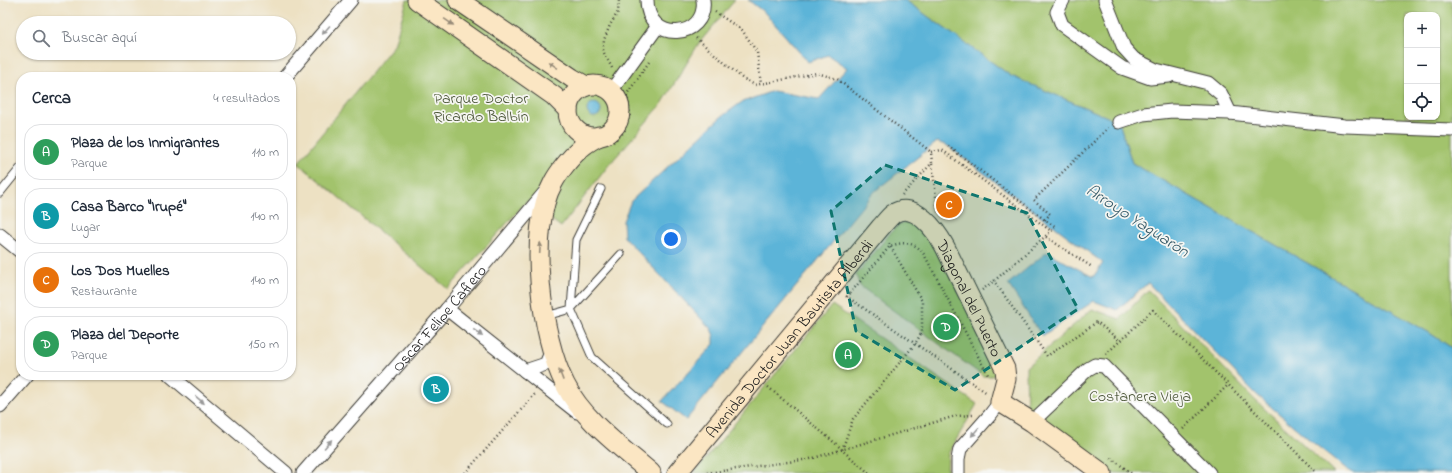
<!DOCTYPE html>
<html lang="es">
<head>
<meta charset="utf-8">
<style>
  :root { --surface:#fff; --page:#f6f6f7; --text:#1f2937; --muted:#747a83; --line:#e0e1e3; --accent:#b5179e }
  body { margin:0; font-family:"Indie Flower",sans-serif; background:var(--page); color:var(--text) }
  .controls { position:absolute; right:12px; top:12px; display:grid; overflow:hidden; border-radius:8px; box-shadow:0 1px 3px #0004 }
  .controls button { width:36px; height:36px; display:grid; place-items:center; padding:0; border:0; border-bottom:1px solid var(--line); background:var(--surface); color:var(--text); font:20px sans-serif }
  .you { position:absolute; left:671px; top:239px; width:14px; height:14px; margin:-10px; border:3px solid #fff; border-radius:50%; background:#1a73e8; box-shadow:0 0 0 6px #1a73e833 }
  .badge { display:grid; place-items:center; width:26px; height:26px; border-radius:50%; background:var(--accent); color:#fff; font-size:13px; font-weight:700 }
  .pin { position:absolute; translate:-50% -50%; border:2px solid #fff; box-shadow:0 1px 4px #0006 }
  .list { margin:0; padding:0; list-style:none }
  h2 { display:flex; justify-content:space-between; align-items:center; height:52px; margin:0; padding:0 16px; font-size:17px }
  h2 small { font-size:13px; font-weight:400; color:var(--muted) }
  .list li { display:grid; grid-template-columns:26px 1fr auto; gap:12px; align-items:center; box-sizing:border-box; height:56px; margin:0 8px 8px; padding:0 8px; border:1px solid var(--line); border-radius:16px }
  .list b { display:block; font-size:15px; white-space:nowrap }
  .list p { margin:0; font-size:13px; white-space:nowrap; color:var(--muted) }
  .list em { font-size:13px; font-style:normal; color:var(--muted) }
  .icon { flex:none; width:22px; height:22px; fill:none; stroke:currentColor; stroke-width:2; stroke-linecap:round; stroke-linejoin:round }
  .map { position:relative; flex:none; width:1452px; height:473px; overflow:hidden }
  .search { position:absolute; background:var(--surface); box-shadow:0 1px 3px #0004; left:16px; top:16px; width:280px; height:44px; display:flex; align-items:center; gap:10px; box-sizing:border-box; padding:0 14px; border-radius:22px; color:var(--muted); font-size:15px }
  .panel { position:absolute; background:var(--surface); box-shadow:0 1px 3px #0004; left:16px; top:72px; width:280px; height:308px; border-radius:16px }
  .map>svg:first-child { display:block }
  .green { fill:#a2c36c; stroke:#5f7044; fill-rule:evenodd }
  .water { fill:#5bb4d8; stroke:#3c687a }
  .lines { fill:none; stroke-linecap:round; stroke-linejoin:round }
  .lane-casing { stroke:#3b3a35; stroke-width:9 }
  .street-casing { stroke:#3b3a35; stroke-width:15 }
  .secondary-casing { stroke:#3b3a35; stroke-width:21 }
  .path { stroke:#3b3a35; stroke-width:2.5; stroke-dasharray:1 3; stroke-linecap:butt }
  .lane { stroke:#fff; stroke-width:7 }
  .street { stroke:#fff; stroke-width:13 }
  .secondary { stroke:#fbe6c3; stroke-width:19 }
  .oneway { fill:#978b78 }
  .oneway2 { fill:#999 }
  .marked { fill:#0f766e; fill-opacity:0.2; stroke:#0f766e; stroke-width:3; stroke-dasharray:8 5; stroke-linejoin:round }
  .labels { text-anchor:middle; stroke-width:3.5; stroke-linejoin:round; paint-order:stroke }
  .park-label { font-size:16px; fill:#4b5638; stroke:#f6f6f2 }
  .street-label { font-size:16px; fill:#1c1c1c; stroke:#f6f6f2 }
  .water-label { font-size:17px; font-style:italic; fill:#355967; stroke:#f6f6f2 }
</style>
</head>
<body>
<div class="map">
<svg width="1452" height="473" viewBox="0 0 1452 473">
  <rect width="100%" height="100%" fill="#f6f6f2"/>
  <filter id="ink" filterUnits="userSpaceOnUse"><feTurbulence type="fractalNoise" baseFrequency=".025" numOctaves="2"/><feDisplacementMap in="SourceGraphic" scale="8" xChannelSelector="R" yChannelSelector="G"/><feConvolveMatrix kernelMatrix="1 2 1 2 8 2 1 2 1" color-interpolation-filters="sRGB"/></filter>
  <filter id="wash" filterUnits="userSpaceOnUse"><feTurbulence type="fractalNoise" baseFrequency=".012" numOctaves="4" result="noise"/><feDisplacementMap in="SourceGraphic" scale="16" xChannelSelector="R" yChannelSelector="G"/><feGaussianBlur stdDeviation="0.9" result="paint"/><feColorMatrix in="noise" values="0 0 0 0 0 0 0 0 0 0 0 0 0 0 0 0 0 1.4 0 .05"/><feComposite in="paint" operator="in"/></filter>
  <g filter="url(#wash)">
    <rect width="100%" height="100%" fill="#ede1c3"/>
    <path class="green" d="M407,0H735L699,43L662,104L608,166L561,227L527,201L448,289L298,163L394,45Z
      M905,0H1452V348L1428,332L1132,163L1119,122L1011,76ZM1407,15H1437V117H1407Z
      M904,222L921,225L930,236L998,368L996,373L993,376H983L860,286L856,275L892,231L899,225Z
      M1148,290L1255,400L1334,473H1111L1027,413L1026,367L1092,309L1120,319Z
      M832,305L977,404L948,454L947,473H694Z"/>
    <path class="water" d="M748,0H905L1011,76L1119,122L1132,163L1428,332L1452,348V473H1354L1349,471L1311,441L1256,394L1148,283L1117,310L1094,301L1042,336L1008,284L1047,252L1093,277L1103,263L948,146L937,142L875,191L686,420L662,401L714,344V336L711,329L624,237L623,221L631,201L721,117L742,102L773,91L819,99L847,68L828,55L808,62L765,13Z
      M587 110a7 7 0 1 1 14 0a7 7 0 1 1-14 0Z"/>
  </g>
  <g filter="url(#ink)">
    <g class="lines">
      <g class="lane-casing">
        <path id="lane" d="M601,189L576,240L571,309L621,254
          M0,193L21,167
          M546,316L571,309L592,357L667,424"/>
      </g>
      <g class="street-casing">
        <g id="street">
          <path d="M647,0C647,45 708,39 703,0"/>
          <path d="M1063,0L1057,12L1062,25L1122,68L1150,78L1169,76"/>
          <path d="M1105,0L1124,48L1134,59L1156,70L1208,83L1221,94L1230,113"/>
          <path d="M285,77L351,0"/>
          <path d="M611,91L658,26"/>
          <path d="M1119,122L1143,114L1172,111L1230,113L1345,126L1452,130"/>
          <path d="M0,235L21,252"/>
          <path d="M447,309L577,412"/>
          <path d="M525,371L546,364L552,350"/>
          <path d="M170,375L286,473"/>
          <path d="M0,406L27,375"/>
          <path d="M1032,422L1088,369L1095,365L1104,366L1209,473"/>
          <path id="s1" d="M303,473L447,309L546,191"/>
          <path d="M958,473V459L960,449L990,415L1000,402"/>
        </g>
      </g>
      <g class="secondary-casing">
        <g id="secondary">
          <path d="M417,0L554,96L568,110"/>
          <path d="M458,0L572,78L586,86"/>
          <circle cx="594" cy="111" r="26"/>
          <path d="M599,136C592,140 584,144 579,150C570,158 558,173 553,183C527,230 541,338 565,384C582,419 622,448 651,473"/>
          <path id="s2" d="M677,473L880,228C884,224 888,218 893,214C914,199 937,232 945,247L1005,369L1006,379L1000,402L1032,422L1102,473"/>
        </g>
      </g>
      <path class="path" d="M715,12L742,30L757,52L761,84
        M696,38L742,78L755,85L817,73L837,79L931,152
        M201,53L206,56
        M612,68L603,51L604,40L610,25L618,12L619,0
        M613,142L624,132L630,114L627,94L649,62
        M948,146L1045,220L1056,227L994,281L1047,356L1097,322L1120,341L1153,310L1317,473
        M931,152L942,150L1051,231
        M932,164L938,212
        M902,195L932,163L931,152
        M1045,220L1050,214L1034,200L1108,128
        M1046,237L1092,267
        M982,290L994,281
        M846,296L987,393
        M847,297L890,246C905,241 917,242 925,256L988,375
        M1106,354L1120,341
        M768,387L842,449
        M1183,429L1228,385
        M1111,458L1131,473
        M465,473L535,394
        M707,473L810,459L956,416L974,415
        M869,473L842,450L853,419L915,344L922,332V301L888,242"/>
      <use href="#lane" class="lane"/>
      <use href="#street" class="street"/>
      <use href="#secondary" class="secondary"/>
    </g>
    <defs><path id="oneway-solid" d="M-6-.8H1V-3.2L6.5 0L1 3.2V.8H-6Z"/></defs>
    <g class="oneway">
      <use href="#oneway-solid" transform="translate(449 22) rotate(35)"/>
      <use href="#oneway-solid" transform="translate(553 65) rotate(-145)"/>
      <use href="#oneway-solid" transform="translate(540 248) rotate(-87)"/>
      <use href="#oneway-solid" transform="translate(561 375) rotate(-111)"/>
    </g>
    <g class="oneway2">
      <use href="#oneway-solid" transform="translate(326 30) rotate(131)"/>
      <use href="#oneway-solid" transform="translate(478 333) rotate(38)"/>
      <use href="#oneway-solid" transform="translate(200 400) rotate(40)"/>
      <use href="#oneway-solid" transform="translate(975 432) rotate(131)"/>
      <use href="#oneway-solid" transform="translate(328 444) rotate(-49)"/>
    </g>
  </g>
  <path class="marked" d="M885,165L1027,213L1078,309L955,390L856,331L831,211Z"/>
  <g class="labels">
    <g class="park-label">
      <text x="481" y="103">Parque Doctor<tspan x="481" dy="18">Ricardo Balbín</tspan></text>
      <text x="1140" y="401">Costanera Vieja</text>
    </g>
    <g class="street-label">
      <text dy="6" stroke="none"><textPath href="#s2" startOffset="463">Diagonal del Puerto</textPath></text>
      <text dy="6" stroke="none"><textPath href="#s1" startOffset="206">Oscar Felipe Cafiero</textPath></text>
      <text dy="6" stroke="none"><textPath href="#s2" startOffset="175">Avenida Doctor Juan Bautista Alberdi</textPath></text>
    </g>
    <g class="water-label">
      <text transform="translate(1138 220) rotate(33)" y="6">Arroyo Yaguarón</text>
    </g>
  </g>
</svg>
<div class="controls">
<button>+</button>
<button>−</button>
<button><svg class="icon" aria-label="locate" viewBox="0 0 24 24"><circle cx="12" cy="12" r="6"/><path d="M12 2v4M12 18v4M2 12h4M18 12h4"/></svg></button>
</div>
<div class="you"></div>
<div class="pin badge" style="left:848px;top:355px;background:#2e9e5b">A</div>
<div class="pin badge" style="left:436px;top:389px;background:#0f9aa8">B</div>
<div class="pin badge" style="left:949px;top:205px;background:#e8710a">C</div>
<div class="pin badge" style="left:946px;top:327px;background:#2e9e5b">D</div>
<div class="search"><svg class="icon" aria-label="search" viewBox="0 0 24 24"><circle cx="10" cy="10" r="6"/><path d="M15 15l6 6"/></svg>Buscar aquí</div>
<section class="panel">
<h2>Cerca<small>4 resultados</small></h2>
<ul class="list">
<li><span class="badge" style="background:#2e9e5b">A</span><div><b>Plaza de los Inmigrantes</b><p>Parque</p></div><em>110 m</em></li>
<li><span class="badge" style="background:#0f9aa8">B</span><div><b>Casa Barco &quot;Irupé&quot;</b><p>Lugar</p></div><em>140 m</em></li>
<li><span class="badge" style="background:#e8710a">C</span><div><b>Los Dos Muelles</b><p>Restaurante</p></div><em>140 m</em></li>
<li><span class="badge" style="background:#2e9e5b">D</span><div><b>Plaza del Deporte</b><p>Parque</p></div><em>150 m</em></li>
</ul>
</section>
</div>
</body>
</html>
